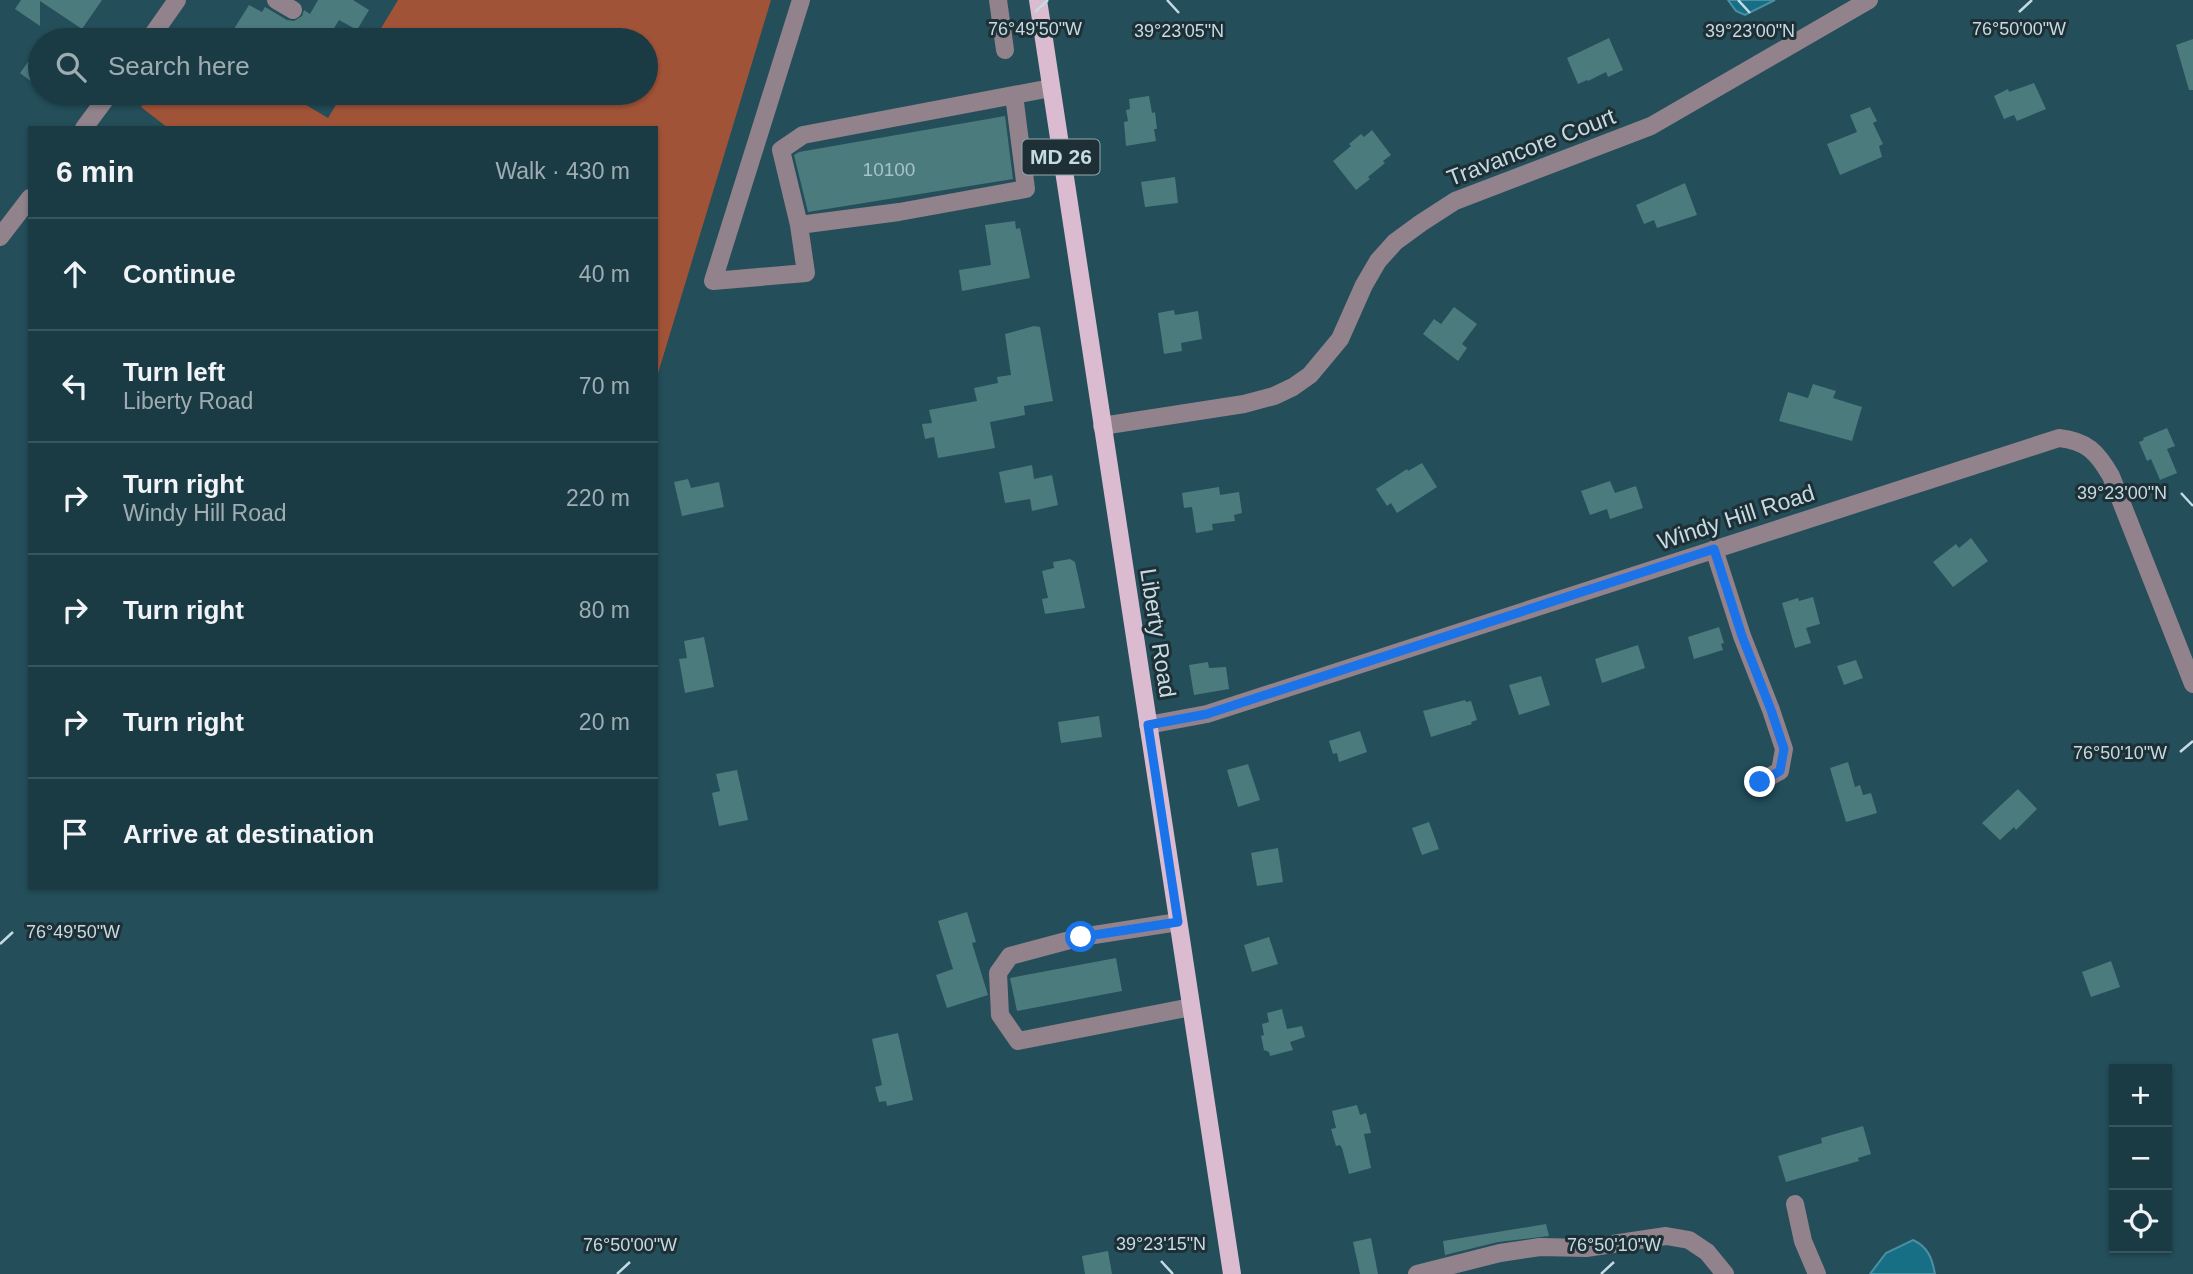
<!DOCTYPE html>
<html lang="en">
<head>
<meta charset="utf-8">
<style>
  :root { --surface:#1a3a44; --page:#27454f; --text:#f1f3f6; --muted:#9fadb2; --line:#38545d }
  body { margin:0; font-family:Helvetica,sans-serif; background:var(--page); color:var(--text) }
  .controls { position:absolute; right:21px; bottom:21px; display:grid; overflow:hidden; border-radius:0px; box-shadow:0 2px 5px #0004 }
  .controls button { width:63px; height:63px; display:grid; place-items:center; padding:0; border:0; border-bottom:2px solid var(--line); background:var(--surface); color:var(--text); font:35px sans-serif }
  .stop { position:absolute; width:21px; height:21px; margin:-16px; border:5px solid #1a73e8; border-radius:50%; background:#fff }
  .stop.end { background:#1a73e8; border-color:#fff; box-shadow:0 2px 7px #0008 }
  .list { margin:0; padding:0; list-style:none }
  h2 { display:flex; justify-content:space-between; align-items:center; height:91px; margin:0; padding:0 28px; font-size:30px }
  h2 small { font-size:23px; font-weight:400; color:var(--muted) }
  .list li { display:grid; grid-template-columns:46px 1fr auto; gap:21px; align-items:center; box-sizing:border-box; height:112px; padding:0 28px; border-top:2px solid var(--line) }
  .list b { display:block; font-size:26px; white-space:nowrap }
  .list p { margin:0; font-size:23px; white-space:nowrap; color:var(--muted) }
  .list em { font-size:23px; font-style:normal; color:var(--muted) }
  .icon { flex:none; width:38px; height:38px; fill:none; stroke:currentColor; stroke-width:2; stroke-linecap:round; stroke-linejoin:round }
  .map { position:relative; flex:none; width:2193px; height:1274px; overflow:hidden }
  .search { position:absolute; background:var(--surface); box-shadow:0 2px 5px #0004; left:28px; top:28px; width:630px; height:77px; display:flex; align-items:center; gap:18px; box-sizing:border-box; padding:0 24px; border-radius:38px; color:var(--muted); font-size:26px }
  .panel { position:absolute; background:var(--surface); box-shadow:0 2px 5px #0004; left:28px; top:126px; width:630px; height:763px; border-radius:0px }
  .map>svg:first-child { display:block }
  .green { fill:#a15337 }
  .water { fill:#176f86; stroke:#4b8fa2; stroke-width:2 }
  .building { fill:#4c7b7e }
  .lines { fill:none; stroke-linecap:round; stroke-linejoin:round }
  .minor { stroke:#91828c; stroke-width:18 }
  .major { stroke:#dabbcf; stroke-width:18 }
  .route { stroke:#1a73e8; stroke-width:9 }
  .ticks { fill:none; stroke:#c5dbe3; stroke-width:2.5 }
  .labels { text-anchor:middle; stroke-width:6; stroke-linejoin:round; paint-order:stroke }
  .number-label { font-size:19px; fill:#a7c3ca }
  .shield { fill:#1e3036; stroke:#93a8af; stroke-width:2 }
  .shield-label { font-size:21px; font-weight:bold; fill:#c5dbe3 }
  .street-label { font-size:23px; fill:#c5dbe3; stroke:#1e3036 }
  .ticks-label { font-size:18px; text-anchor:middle; fill:#c5dbe3; stroke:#1e3036; stroke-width:6; stroke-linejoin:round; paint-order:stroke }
</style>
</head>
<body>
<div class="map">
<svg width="2193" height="1274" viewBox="0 0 2193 1274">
  <rect width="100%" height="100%" fill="#234e5a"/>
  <path class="green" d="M398,0H771L656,380V128H168L141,107L152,93H286L328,118L343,93H646V40H374Z"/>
  <path class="water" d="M1728,0H1775L1745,15L1736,11Z
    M1913,1240C1928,1247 1932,1258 1935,1274H1870L1886,1253Z"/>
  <path class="building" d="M21,0H102L82,29L40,1V26L15,9Z
    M318,0H353L369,10L357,30L339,20L327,40H246L232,32L249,5L262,12L265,7L287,20L294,21L302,16L304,10L310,14Z
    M1609,38L1623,70L1608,77L1606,72L1588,81L1587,80L1578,84L1567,58Z
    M2193,39V90H2189L2176,45Z
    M40,46V88L20,73Z
    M2034,83L2046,109L2017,121L2014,115L2004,119L1994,96L2008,89L2009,92Z
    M1149,96L1152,113L1155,112L1157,129H1154L1156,141L1126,146L1124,122L1128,121L1126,110L1130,109L1129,99Z
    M1870,107L1877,121L1873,123L1883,144L1879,146L1882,157L1840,175L1827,144L1857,132L1850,115Z
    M1005,116L1013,179L808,212L794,155L799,152Z
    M1372,130L1391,155L1383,161L1385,163L1368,177L1370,179L1356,190L1333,161L1351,146L1349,144L1361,134L1364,137Z
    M1175,177L1178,203L1145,207L1141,182Z
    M1685,183L1697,215L1657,228L1654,220L1644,224L1636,205Z
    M1015,221L1016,229L1020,228L1030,278L962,291L959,270L991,265L985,225Z
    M1454,307L1477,324L1462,344L1467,348L1458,361L1423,334L1434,319L1441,324Z
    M1174,310L1175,315L1198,311L1202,339L1181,343L1182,351L1164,354L1158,313Z
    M1034,326L1040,327L1053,401L1024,406L1025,415L990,422L995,448L938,458L934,437L925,439L922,424L932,423L929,410L977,401L974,388L998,383L997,377L1011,375L1005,334Z
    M1813,384L1836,391L1833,398L1862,407L1852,441L1779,421L1788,392L1808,398Z
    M2167,428L2175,446L2167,449L2177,473L2160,480L2151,459L2147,461L2139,442L2144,440L2143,438Z
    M1422,463L1437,487L1397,513L1391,503L1387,506L1376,489L1407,469L1408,471Z
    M1032,465L1034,479L1052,475L1058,505L1032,511L1030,499L1005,503L999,472Z
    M688,479L691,488L719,482L724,507L682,516L674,482Z
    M1610,481L1615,493L1636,486L1643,508L1610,519L1607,509L1590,515L1581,491Z
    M1219,487L1220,495L1239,492L1242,513L1234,515L1235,521L1212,524L1213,530L1196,533L1192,507L1184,508L1182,493Z
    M1971,538L1988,561L1953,587L1933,562L1956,544L1959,548Z
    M1070,559L1075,562L1085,608L1045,614L1042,599L1048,598L1042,571L1054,568L1053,562Z
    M1813,597L1820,624L1806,628L1811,643L1795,648L1782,603L1798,598L1799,601Z
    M1719,627L1724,643L1721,644L1723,650L1694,659L1688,637Z
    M704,637L714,687L685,693L679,659L687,658L684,641Z
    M1638,645L1645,668L1602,683L1595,659Z
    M1856,660L1863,678L1844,685L1837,666Z
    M1208,662L1209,668L1226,667L1229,689L1194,695L1189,665Z
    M1541,676L1550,705L1519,715L1509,685Z
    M1465,700L1466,702L1471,701L1477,720L1471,722L1472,724L1431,737L1423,711Z
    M1099,716L1102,737L1061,743L1058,722Z
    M1360,731L1367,752L1339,762L1337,753L1333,754L1329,741Z
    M1848,762L1855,787L1860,785L1863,795L1871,793L1877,813L1846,822L1830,768Z
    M1248,764L1260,800L1238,807L1227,770Z
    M737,770L748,820L719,826L712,793L720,791L716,774Z
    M2018,789L2037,809L2016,830L2014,827L2000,840L1982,823Z
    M1429,822L1439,849L1422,855L1412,828Z
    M1278,848L1283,882L1257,886L1251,853Z
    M967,912L976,942L972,943L988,995L947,1008L936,975L953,969L938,921Z
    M1269,937L1278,964L1252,972L1244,945Z
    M1116,958L1122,991L1017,1011L1010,978Z
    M2111,961L2120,987L2091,997L2082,972Z
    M1282,1009L1287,1029L1302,1026L1305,1037L1290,1042L1293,1050L1270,1056L1269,1052L1264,1050L1261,1036L1264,1035L1262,1024L1269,1022L1267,1013Z
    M898,1033L913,1100L887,1106L886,1101L879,1102L875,1087L882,1085L872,1039Z
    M1357,1105L1360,1115L1366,1113L1371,1133L1364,1134L1371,1168L1349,1174L1342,1148L1340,1145L1336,1146L1331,1129L1336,1128L1332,1111Z
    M1863,1126L1871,1154L1858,1158L1859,1161L1786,1182L1778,1156L1822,1143L1821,1138Z
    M1546,1224L1549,1236L1498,1242L1445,1255L1443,1241Z
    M1371,1238L1378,1274H1360L1353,1242Z
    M1108,1251L1112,1274H1085L1082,1256Z"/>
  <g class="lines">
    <path class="minor" d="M276,0L293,10
      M801,0L713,281L806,273L799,225L781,150L803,135L1051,88
      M998,0L1005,50
      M149,40L177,0
      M84,128L110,93
      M799,225L899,212L1026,189L1014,95
      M0,237L30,198
      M1102,426L1244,404L1274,396L1293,387L1310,375L1340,339L1364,285L1378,261L1395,242L1421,223L1455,201L1651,126L1869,0
      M1714,549L1742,636L1771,710L1784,749L1780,771L1760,782
      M1148,725L1207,714L2059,438C2087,441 2097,452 2111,476L2193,684
      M1178,922L1081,937L1010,956L998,973L1000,1015L1018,1041L1191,1007
      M1795,1204L1803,1241L1817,1274
      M1417,1274L1500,1253L1540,1247L1586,1248L1666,1236L1689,1240L1707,1252L1725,1274"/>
    <path class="major" d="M1038,0L1232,1274"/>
  </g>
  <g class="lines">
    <path class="route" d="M1081,937L1178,922L1148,725L1207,714L1714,549L1742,636L1771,710L1784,749L1780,771L1760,782"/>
  </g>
  <path class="ticks" d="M1167,0L1179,13M1738,0L1750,13M1035,12L1048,0M2019,12L2032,0M2181,493L2193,506M2180,752L2193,741M0,944L13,932M1161,1261L1173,1274M617,1274L630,1262M1601,1274L1614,1262"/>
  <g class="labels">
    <g class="number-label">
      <text x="889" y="176">10100</text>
    </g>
    <rect class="shield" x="1022.5" y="139.5" width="77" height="35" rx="5"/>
    <g class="shield-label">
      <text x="1061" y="164">MD 26</text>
    </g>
    <g class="street-label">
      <text transform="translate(1531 147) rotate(-21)" y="8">Travancore Court</text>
      <text transform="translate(1736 517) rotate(-18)" y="8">Windy Hill Road</text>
      <text transform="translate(1158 633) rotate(81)" y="8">Liberty Road</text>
    </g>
  </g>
  <g class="ticks-label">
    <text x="1035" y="35">76°49'50"W</text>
    <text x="2019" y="35">76°50'00"W</text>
    <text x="1179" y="37">39°23'05"N</text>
    <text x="1750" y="37">39°23'00"N</text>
    <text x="2122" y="499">39°23'00"N</text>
    <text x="2120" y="759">76°50'10"W</text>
    <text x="73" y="938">76°49'50"W</text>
    <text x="1161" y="1250">39°23'15"N</text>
    <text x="630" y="1251">76°50'00"W</text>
    <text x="1614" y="1251">76°50'10"W</text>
  </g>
</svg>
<div class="controls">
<button>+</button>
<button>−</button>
<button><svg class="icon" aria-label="locate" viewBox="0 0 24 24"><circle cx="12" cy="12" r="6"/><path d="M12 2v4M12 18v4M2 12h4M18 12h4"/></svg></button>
</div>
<div class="stop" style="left:1081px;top:937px"></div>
<div class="stop end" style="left:1760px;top:782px"></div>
<div class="search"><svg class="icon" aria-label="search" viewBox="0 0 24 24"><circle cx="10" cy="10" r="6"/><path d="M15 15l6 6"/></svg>Search here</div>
<section class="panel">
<h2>6 min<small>Walk · 430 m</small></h2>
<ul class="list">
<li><svg class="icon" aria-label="ahead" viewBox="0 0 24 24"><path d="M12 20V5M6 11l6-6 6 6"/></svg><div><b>Continue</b></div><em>40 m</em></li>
<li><svg class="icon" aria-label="left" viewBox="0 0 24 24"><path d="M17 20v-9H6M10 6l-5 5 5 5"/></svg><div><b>Turn left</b><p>Liberty Road</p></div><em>70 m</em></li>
<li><svg class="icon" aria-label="right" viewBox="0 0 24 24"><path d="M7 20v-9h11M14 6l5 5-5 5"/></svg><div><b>Turn right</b><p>Windy Hill Road</p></div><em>220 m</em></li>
<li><svg class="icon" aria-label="right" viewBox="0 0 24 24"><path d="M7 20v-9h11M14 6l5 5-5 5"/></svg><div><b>Turn right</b></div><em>80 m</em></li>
<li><svg class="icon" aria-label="right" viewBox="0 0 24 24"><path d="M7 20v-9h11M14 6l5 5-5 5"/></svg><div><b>Turn right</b></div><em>20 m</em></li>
<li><svg class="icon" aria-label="arrive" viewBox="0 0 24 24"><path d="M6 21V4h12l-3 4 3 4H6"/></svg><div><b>Arrive at destination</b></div></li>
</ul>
</section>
</div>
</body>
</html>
